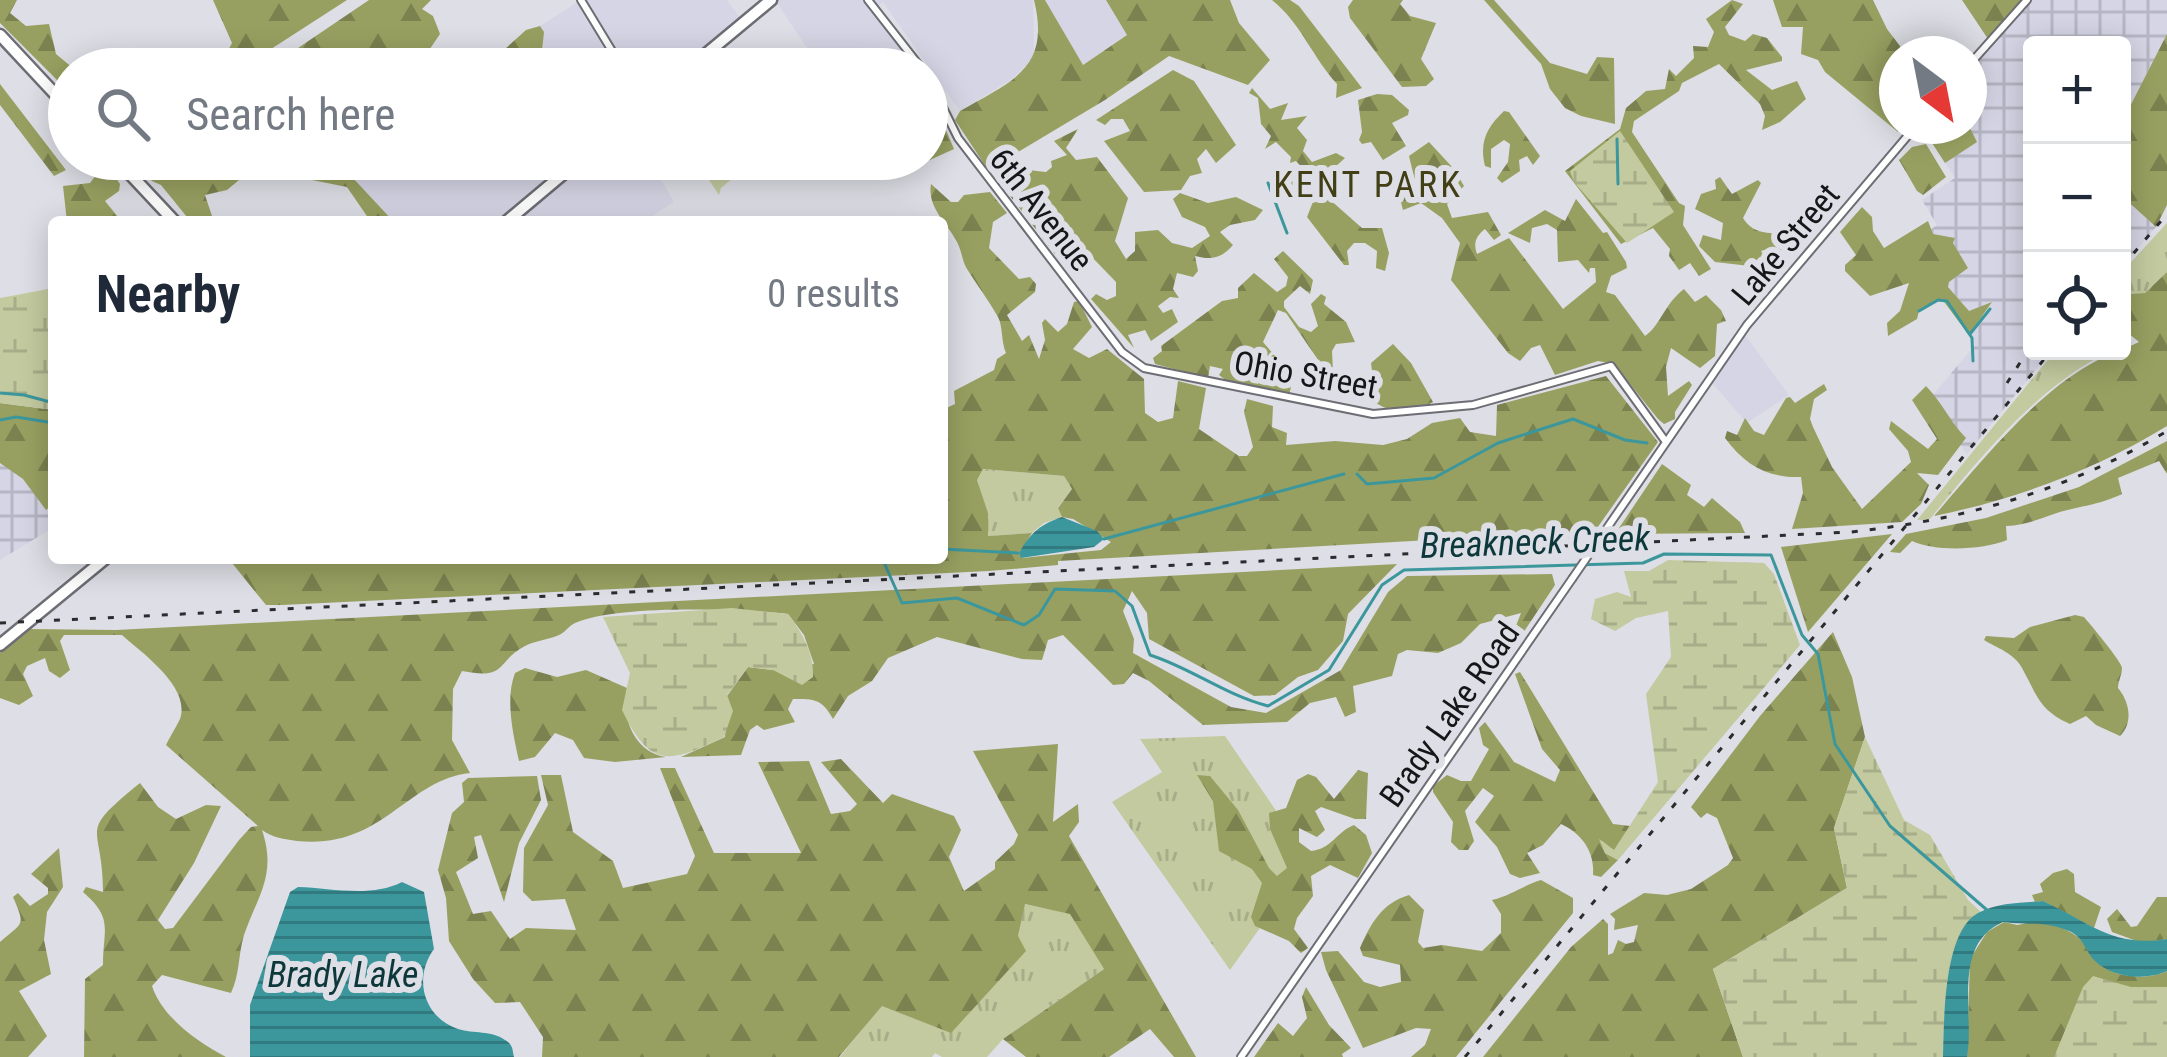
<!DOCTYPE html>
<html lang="en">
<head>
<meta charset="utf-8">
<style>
  :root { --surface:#fff; --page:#f6f6f7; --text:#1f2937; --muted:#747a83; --line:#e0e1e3 }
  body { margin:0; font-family:"Roboto Condensed",sans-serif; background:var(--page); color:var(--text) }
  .controls { position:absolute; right:36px; top:36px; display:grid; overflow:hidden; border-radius:12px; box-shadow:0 6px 30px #0003 }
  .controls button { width:108px; height:108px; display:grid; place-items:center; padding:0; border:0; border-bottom:3px solid var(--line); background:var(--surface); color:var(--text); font:60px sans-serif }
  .compass { position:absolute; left:1879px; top:36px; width:108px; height:108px; border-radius:50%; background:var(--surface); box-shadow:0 6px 30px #0003; rotate:148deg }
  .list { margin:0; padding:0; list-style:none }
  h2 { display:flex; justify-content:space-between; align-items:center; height:156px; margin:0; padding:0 48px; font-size:51px }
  h2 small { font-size:39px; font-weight:400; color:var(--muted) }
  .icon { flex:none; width:66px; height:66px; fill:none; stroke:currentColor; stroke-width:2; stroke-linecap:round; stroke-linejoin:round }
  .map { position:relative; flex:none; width:2167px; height:1057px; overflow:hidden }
  .search { position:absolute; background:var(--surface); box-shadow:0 6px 30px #0003; left:48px; top:48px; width:900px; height:132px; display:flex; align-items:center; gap:30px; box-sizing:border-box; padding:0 42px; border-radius:66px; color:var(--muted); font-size:45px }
  .panel { position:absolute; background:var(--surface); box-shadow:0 6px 30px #0003; left:48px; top:216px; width:900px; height:348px; border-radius:12px }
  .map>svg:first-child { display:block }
  .built { fill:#d5d5e5 }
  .industrial { fill:url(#industrial-grid) }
  .grass { fill:url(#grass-tufts) }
  .forest { fill:url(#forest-firs); fill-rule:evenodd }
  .wetland { fill:url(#wetland-marsh) }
  .water { fill:url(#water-rules) }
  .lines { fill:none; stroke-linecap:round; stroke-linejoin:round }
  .stream { stroke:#3c979d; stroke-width:3 }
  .minor-casing { stroke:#6d6d74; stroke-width:10 }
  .major-casing { stroke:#6d6d74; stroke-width:15 }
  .minor { stroke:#fff; stroke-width:6 }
  .major { stroke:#fff; stroke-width:10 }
  .rail { stroke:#2c2c2f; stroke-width:3; stroke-dasharray:6 12; stroke-linecap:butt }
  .minor-bridge-casing { stroke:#6d6d74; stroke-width:10; stroke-linecap:butt }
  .minor-bridge { stroke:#fff; stroke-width:6 }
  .labels { text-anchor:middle; stroke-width:12; stroke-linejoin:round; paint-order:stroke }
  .street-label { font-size:33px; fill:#161619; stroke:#dedee6 }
  .neighbourhood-label { font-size:36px; letter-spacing:3px; fill:#423f16; stroke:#dedee6 }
  .water-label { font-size:36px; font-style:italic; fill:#0d383b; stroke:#dedee6 }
</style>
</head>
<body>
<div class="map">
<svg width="2167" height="1057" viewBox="0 0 2167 1057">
  <defs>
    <pattern id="industrial-grid" width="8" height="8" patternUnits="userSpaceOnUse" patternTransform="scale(3)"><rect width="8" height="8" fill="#d5d5e5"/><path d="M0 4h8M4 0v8" fill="none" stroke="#b6b6c4"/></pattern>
    <pattern id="grass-tufts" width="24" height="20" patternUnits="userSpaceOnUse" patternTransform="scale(3)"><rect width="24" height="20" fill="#c3ca9f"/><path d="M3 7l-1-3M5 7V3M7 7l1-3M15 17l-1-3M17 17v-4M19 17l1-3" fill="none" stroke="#a7ad88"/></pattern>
    <pattern id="forest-firs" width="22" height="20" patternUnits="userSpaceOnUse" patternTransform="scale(3)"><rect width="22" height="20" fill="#98a061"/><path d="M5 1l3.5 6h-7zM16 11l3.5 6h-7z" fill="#7b814f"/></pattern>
    <pattern id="wetland-marsh" width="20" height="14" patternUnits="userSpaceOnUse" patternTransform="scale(3)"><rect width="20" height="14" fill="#c3ca9f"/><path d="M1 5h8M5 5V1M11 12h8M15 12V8" fill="none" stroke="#a7ad88"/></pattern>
    <pattern id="water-rules" width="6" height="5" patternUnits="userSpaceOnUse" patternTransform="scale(3)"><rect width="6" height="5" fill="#3c979d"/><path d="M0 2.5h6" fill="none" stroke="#317a7f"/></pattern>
  </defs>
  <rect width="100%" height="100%" fill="#dedee6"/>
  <path class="built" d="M581,0H727L744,23L688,69H547L540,26Z
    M775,0H1033L1034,50L1031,60L1012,79L960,111L883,2L876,8L912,55L904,61L901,69H821Z
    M1045,0H1106L1127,35L1082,65Z
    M317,159H415L424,173L427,159H649L674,202L643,222H394L352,177L335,174Z
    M1745,335L1789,395L1747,423L1713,384Z"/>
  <path class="industrial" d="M2027,0H2167V34L2122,122V45H2032V351H2051L1967,454L1927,402L1975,345L1910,244L1937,225L1922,200L1955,178L1921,126H1969V65Z
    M2122,196L2156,227L2122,267Z
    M0,459L25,471L54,517V527L0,560Z"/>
  <path class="grass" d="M695,159H755L721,188L719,195Z
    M2167,223V272L2145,293L2127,294L2122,299V272Z
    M2055,351H2110C2038,386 1980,457 1930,519L1917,520Z
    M983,469L1064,476L1072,489L1058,507L1062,517L1044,523L1032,533L988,536L987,513L977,480Z
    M1225,736L1309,859L1230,970L1112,802L1162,772L1140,739Z
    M1024,904L1070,913L1104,969L1003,1039L987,1057H942L935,1053L932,1057H840L882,1005L1018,936Z"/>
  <path class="forest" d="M0,0H17L10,13L26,26L49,24L56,54L74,69H69V92L0,23Z
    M213,0H347L240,69H207L212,61L225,56L232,43Z
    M369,0H431L422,9L433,16L440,34L423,59L431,69H267Z
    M1034,0H1045L1083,65L1127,35L1106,0H1230L1239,23L1270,60L1248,85L1169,56L1105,100L988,170L955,120L960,111C1012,81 1051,69 1034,0Z
    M1272,0H1290L1299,6L1362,88L1336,98L1337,84C1313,58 1301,23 1272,0Z
    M1353,0H1403L1400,4L1410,16L1436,23L1421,59L1434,79L1426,86L1402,87L1350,18L1348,7Z
    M1484,0H1494L1550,63L1587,74L1597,57L1614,58L1615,124L1581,116L1565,108L1550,89L1541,64Z
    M1732,0L1743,4L1725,27L1729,35L1745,41L1753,34L1767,38L1782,57V61L1746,70L1772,90L1797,81L1806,99L1780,122L1762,130L1765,116L1760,104L1719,64L1682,83L1679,91L1634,121L1632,132L1679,203L1685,206L1683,225L1711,269L1699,276L1690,263L1679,270L1669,256L1670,249L1653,228L1621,244L1565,171L1620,129L1626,108L1646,91L1665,89L1669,69L1676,76L1694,58L1693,46L1708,47L1714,32L1706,19Z
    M1773,0H1873L1887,29L1906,54H1897V126H1903L1898,132L1825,72L1818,60L1801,54L1803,27H1782Z
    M1962,0H2027L1990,42Z
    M540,26L544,32L542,51L547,69H531L515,54L493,69H483L526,30Z
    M2167,34V205L2156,227L2122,196V122Z
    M1173,70L1194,81L1236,145L1216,163L1206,149L1197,159L1202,173L1190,176L1181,190L1144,192L1104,141L1130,131L1123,119H1111L1105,125L1096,120Z
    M0,84L66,170L54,176L0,105Z
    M927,85L954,149L910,169L899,159H927Z
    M1252,88L1270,109L1288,103L1281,120L1307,116L1297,128L1307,140L1303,151L1312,162L1336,153L1345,158L1334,168V177L1327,175L1320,183L1328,198L1362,228H1382L1389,253L1385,271L1376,268L1377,251L1365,243H1354L1347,251L1349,265H1344L1307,217L1316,194L1310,189L1293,195L1283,187L1284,181L1297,182L1306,172L1296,161L1290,163L1291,157L1276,142L1265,149L1271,136L1261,124L1258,98L1249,93Z
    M1377,94L1392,95L1409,110L1408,115L1392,123L1406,146L1383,160L1371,142L1362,144L1359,140L1362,132L1358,100Z
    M1504,111L1509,112L1540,156L1533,165L1527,156L1519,160L1520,171L1502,183L1497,178L1508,162L1510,144L1504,140L1491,149V168L1485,166C1479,142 1487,127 1504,111Z
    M1921,126H1969L1977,142L1945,163Z
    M1078,129L1066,148L1076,160L1097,157L1128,198L1115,241L1126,259L1135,251V232L1158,230L1172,243L1192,248L1210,236L1205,227L1182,217L1173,199L1180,193L1208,203L1236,197L1263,210L1255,220L1230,225L1220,232L1233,245C1221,259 1211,260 1195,256L1198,271L1193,277L1177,273L1173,289L1179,298L1170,297L1158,306L1163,313L1172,309L1178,322L1151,341L1145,330L1128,335L1134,348L1091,299L1096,294L1107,300L1116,296V282L1088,253L1069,264L1058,258L997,179L1002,180L1018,169L1046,172L1052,167L1051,161L1067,155L1054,141Z
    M1429,142L1454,169L1464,186L1447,204L1452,218L1488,212L1501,235L1494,240L1485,229C1476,236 1473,243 1477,254L1509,238L1563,309L1596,282L1595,268H1590L1589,273L1578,260L1558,262L1557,230L1547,224L1532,228L1530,243L1508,233L1545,210L1565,221L1576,199L1603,233L1607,232L1626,262L1627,268L1611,276L1606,292L1615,295L1645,336C1660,326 1665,303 1684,289L1695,302L1706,295L1721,310L1726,321L1717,324L1715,356L1700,368L1671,348L1666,367L1668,396L1689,381L1692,385L1675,412V419L1664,424L1658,419L1614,364L1598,361L1555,375L1540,345L1531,348L1520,361L1508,353L1451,280L1460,243L1442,218L1421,203L1403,210L1399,195L1414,177L1409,156Z
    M1926,144L1946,177L1923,195L1917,191L1899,160L1912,147Z
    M142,159H317L335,174L352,177L394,222H371L347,187L302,178L239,180L227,190L205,195L214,222H191L161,185L152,181L137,164Z
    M96,175H114L120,184L119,191L105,201L122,222H67L63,186L90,183Z
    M1720,177L1732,194L1758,180L1761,183L1743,218C1756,239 1775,229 1796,239L1797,244L1784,260L1771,248L1761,251L1778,275L1773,282L1750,266L1715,262L1699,246L1703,235L1721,240L1723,223L1695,209L1701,194L1716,189L1715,180Z
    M931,184L951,202H958L964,195L990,192L1007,213L993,222L989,248L1019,279L1030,277L1036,284L1035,292L1007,315L1022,341L1029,335L1039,359L1045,340L1042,323L1045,319L1058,332L1067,324L1074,302L1079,301L1092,327L1073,349L1089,358L1107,349L1144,379L1145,413L1158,422L1173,418L1178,381L1206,388L1199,429L1239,456H1247L1253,447L1244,412L1247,399L1273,406L1272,427L1287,433L1286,445L1335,441L1383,445L1407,439L1432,423L1460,418L1470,432L1496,436L1497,405L1606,376L1658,442L1590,538L1448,539L1058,561V565L989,571L282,605H266L228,558H942V410L955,404L954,391L994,370L997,359L1006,353C1001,342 1003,326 998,317C989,301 977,285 967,269C962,261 962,251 957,242C947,222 927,208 931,184ZM983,469L1064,476L1072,489L1058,508L1062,517L1073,519L1111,542L1101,550L1022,558L1019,553L1032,533L988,536V513L977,480Z
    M1862,207L1872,217L1873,231L1884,248L1928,221L1933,234L1955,238L1953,243L1968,268L1949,282L1948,287L1969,311L1992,302L1970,333L1968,334L1942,299L1919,311L1917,319L1888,336L1887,323L1900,311L1909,283L1870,296L1845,271V265L1856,255L1840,232Z
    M1283,251L1313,280L1310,294L1300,286L1284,301V307L1299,327L1311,332L1318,326L1311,304L1321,294L1326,297L1324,304L1346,322L1355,342L1336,344L1332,351L1333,372L1325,370L1286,313L1278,310L1263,342L1293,377L1289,396L1228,382L1219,375L1223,369L1210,366L1208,378L1155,364L1153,358L1162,351L1161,346L1222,301L1238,298V288L1254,273L1277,292L1286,286L1288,277L1274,259Z
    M2167,272V426C2095,470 2017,499 1934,516C1977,467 2032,397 2089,365C2106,355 2122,350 2139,342L2122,328V299L2127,294L2145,293Z
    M1393,344L1411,363L1433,402C1416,411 1394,415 1376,403L1371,363Z
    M1824,384L1827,390L1814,399L1810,419L1813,427L1832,467L1862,509L1911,462L1908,451L1889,429L1891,421L1928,449L1937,439L1912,400L1926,386C1942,402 1950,422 1966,438L1938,475L1917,473L1929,485L1921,504L1902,522L1792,529L1803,493L1801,477C1767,478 1745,465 1725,438L1727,431L1737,435L1745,418L1754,431L1764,435L1786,398L1790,397L1795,403Z
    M0,403L54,410V503L46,510L23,479L0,463Z
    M2167,441V474L2159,461L2118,478L2122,494C2094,507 2080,505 2054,514C2037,520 2025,525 2006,526L2007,540C1983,550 1935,552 1912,541L1900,553L1890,552L1906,534L1986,518L2079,487Z
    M1662,464L1691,485L1687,495L1704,507L1712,498L1740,522L1745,533L1615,534Z
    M1892,534L1808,632L1781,547Z
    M1397,564L1348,614L1343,641L1318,670L1298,677L1275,695L1254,696L1149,639L1147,613L1132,591L1123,611L1134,639L1133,653L1231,707L1266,713L1341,670L1388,592L1407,576L1552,574L1555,585L1499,669L1521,613L1480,624L1461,643L1438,653L1407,650L1398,654L1392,676L1353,686L1356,712L1345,717L1336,697L1310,703L1287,722L1203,725L1149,681L1133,673L1124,684L1113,685L1063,635L1048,640L1042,660L1022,659L937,637L888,658L872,681L848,696L833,719C822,699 815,699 793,699L788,709L795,722L764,730L757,725L750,730L741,755L681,757L725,737L727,696L748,667L773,670L814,664L804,635L788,614C740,609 619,604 575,623C569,626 566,631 561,634C550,640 536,640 525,646C495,662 508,680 462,671L453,689L452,740L470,773C406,780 382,850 297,841C284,839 273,838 262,830C277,875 258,895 244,935C238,955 240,974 231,993L162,975L152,986C163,1019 200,1043 226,1057H84L85,979L103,965C103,928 114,919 83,892L86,887L103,892C103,821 75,836 140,783L158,807L176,819L206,805L221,806L194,863L158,920L165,929L173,928L239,840L251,827L258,826L166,745C170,736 176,728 180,719C191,687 142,653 122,635H64L60,641L70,670L60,678L49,671L45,658L27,666L23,674L33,696L19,705L0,698V653L28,629L116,630Z
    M2075,615L2084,617C2090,624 2122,662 2122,668C2122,675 2118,681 2118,688C2129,701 2134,722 2120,736L2096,725L2086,716L2070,724C2039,710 2037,695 2022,668C2014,653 1997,648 1984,640L1986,636L2014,638L2030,627Z
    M1833,632L1852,677L1865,737L1834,828L1847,888L1713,969L1743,1057H1483L1571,947L1603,919L1608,924V955L1613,953L1618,940L1626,944L1634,942L1638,925L1614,930L1615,919L1610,914L1644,893L1667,895L1691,889L1728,865L1733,858L1717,818L1707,813L1701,818L1691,807L1760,716Z
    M525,668L557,677L586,670L627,688C621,716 633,752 666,757L615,762L584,758L573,740L555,733L535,757L519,761C513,734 505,699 515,673Z
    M1520,672L1613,824L1630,826L1614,851L1602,841L1605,853L1618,860L1601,877L1593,875C1595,851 1581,833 1561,824L1543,845L1527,853L1540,873L1520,878L1510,874L1497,847L1475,822L1494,796L1483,788L1465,811L1474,841L1468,850H1459L1451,842L1453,822L1433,792V786L1447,775L1461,781H1471L1489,749L1483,745L1479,728L1485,722L1514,762L1555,782L1560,770L1542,749L1515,674Z
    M1058,744L1053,822L1078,804L1079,822L1069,836L1196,1057H1174L1150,1029L1109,1057H1026L1003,1039L1104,969L1070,914L1025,904L1018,936L1026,951L951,1033L882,1006L839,1057H542L543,1037L520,1002L495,1003L473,979L449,941L446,898L438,870L452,813L464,802L462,783L468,778L537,776L541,800L519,843L504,902L481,835L474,837L478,858L456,872L473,914L491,911L510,939L526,928L576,930L565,899L532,901L523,892L524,848L548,805L541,775H561L573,832L613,861L623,888L687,874L695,856L660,768H675L714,853H801L758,762L809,761L831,814L850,811L857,804L821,762L841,759L883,803L892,794L954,816L961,830L949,857L964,891L995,869V862L1014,844L1018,835L973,751Z
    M1358,770L1368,773L1366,819H1355L1321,807L1315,811L1325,830L1317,837L1299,828V842L1311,851C1332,849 1336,832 1354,825L1366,835L1372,853L1358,878L1330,865L1311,876L1313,896L1297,918L1294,929L1308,948L1301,953L1289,941L1255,926L1251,917L1262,883L1252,869L1219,851L1213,801L1197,775L1210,776L1238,810L1269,868L1277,876L1287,868L1270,829L1269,813L1286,808L1297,780L1308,774L1316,777L1334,799Z
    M59,848L63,887L47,912L44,940L51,974L19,991L47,1036L28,1057H0V942C23,922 26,927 13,897L18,893L30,906L48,894V888L31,874Z
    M2067,869L2074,874L2075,892L2101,907L2094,928L2043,901L2035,902L2032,895L2043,892L2040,884L2053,873Z
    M1541,880L1573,898V913L1456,1057H1411L1425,1045L1431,1029L1416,1028L1363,1048L1326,970L1321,952L1338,951L1364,982L1380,987L1401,982L1400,965L1363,956L1360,948C1371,923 1382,903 1409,895L1424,910L1418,942L1423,948L1442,945L1482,951L1501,933V914L1492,900C1512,895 1522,886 1541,880Z
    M2157,897H2167V939L2142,943L2112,932L2107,919L2117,909L2131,927L2137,926Z
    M2039,921C2050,924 2065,928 2075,935C2087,943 2091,956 2101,965C2117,978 2149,980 2167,971V1057H1967L1970,959L1987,932L2004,922L2017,925Z
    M1306,987L1329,1025L1351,1048L1342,1054L1343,1057H1254L1278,1023L1293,1036L1307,1018L1302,997Z"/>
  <path class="wetland" d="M1620,131L1674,212L1627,243L1574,182L1570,171Z
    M54,288V410L0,403V298Z
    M1668,560L1764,563L1774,574L1800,645L1618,860L1605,853L1599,839L1614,850L1658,782L1646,694L1671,657L1668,611L1636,618L1615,631L1591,619L1595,599L1617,592L1631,597L1624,571H1649Z
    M732,608L788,614C802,633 814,652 813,677L802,685L773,670L748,667L727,695L733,711L724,737C670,763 651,770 622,710L630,673L603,617Z
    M1865,737L1904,820L1930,835L1968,900L1981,912C1943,930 1944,1019 1943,1057H1743L1713,969L1847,888L1834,828Z
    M2093,976L2131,987H2167V1057H2054L2083,987Z"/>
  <path class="water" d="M1062,517L1097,531L1104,539L1094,547L1021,558L1019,553C1030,533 1041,524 1062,517Z
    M402,882L424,892L434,949C413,978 423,1017 458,1029C474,1034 491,1030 505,1040C513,1045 512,1048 514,1057H250V1005L290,892L298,887C331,888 371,898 402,882Z
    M2043,901C2089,922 2113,948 2167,939V971C2146,981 2111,978 2094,960C2084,949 2084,938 2069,931C2041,920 2030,926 2003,922C1951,945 1975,1012 1967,1057H1943C1944,1021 1943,932 1978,913C1998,902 2021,903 2043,901Z"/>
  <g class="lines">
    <path class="stream" d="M1617,139L1618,184
      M1268,183L1287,233
      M1919,311L1938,300L1947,301L1972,338L1973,361
      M1970,334L1990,309
      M0,393L24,395L54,403
      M0,420L16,417L54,423
      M1357,474L1367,484L1434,478L1498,443L1573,419L1625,440L1647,443
      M1104,539L1344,474
      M942,549L1018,553
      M292,558H329
      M882,558L902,603L957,598L1024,625L1039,615L1055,589L1115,591L1132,606L1150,655C1191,668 1225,695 1268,706L1329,670L1382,585L1404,570L1643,563L1664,554L1771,555L1802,635L1818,654L1835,744L1890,826L1987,910"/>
    <g class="minor-casing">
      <path id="minor" d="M581,0L623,69
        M868,0L922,69
        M1969,65L2027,0
        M927,75L958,138L1122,352L1144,368L1373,414L1473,405L1611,366L1666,442
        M1605,531L1747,325L1916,126
        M1241,1057L1572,579"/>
    </g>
    <g class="major-casing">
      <path id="major" d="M0,35L69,109
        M688,69L771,0
        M116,159L175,222
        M506,222L581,159
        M0,645L106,558"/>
    </g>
    <use href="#minor" class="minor"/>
    <use href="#major" class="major"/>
    <path class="rail" d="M2122,267L2167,214
      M2007,383L2032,344
      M0,623L1851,532C1964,520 2070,490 2167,431
      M1465,1057L2051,351"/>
    <g class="minor-bridge-casing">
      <path id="minor-bridge" d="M1572,579L1605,531"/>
    </g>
    <use href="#minor-bridge" class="minor-bridge"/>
  </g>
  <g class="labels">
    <g class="street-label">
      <text transform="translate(1042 209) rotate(52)" y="12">6th Avenue</text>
      <text transform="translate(1785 244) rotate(-50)" y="12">Lake Street</text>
      <text transform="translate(1306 374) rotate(10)" y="12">Ohio Street</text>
      <text transform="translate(1449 714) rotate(-55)" y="12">Brady Lake Road</text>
    </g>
    <g class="neighbourhood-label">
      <text x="1368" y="197">KENT PARK</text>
    </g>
    <g class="water-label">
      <text transform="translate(1535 541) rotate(-2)" y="13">Breakneck Creek</text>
      <text x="343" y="987">Brady Lake</text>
    </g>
  </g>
</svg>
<div class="controls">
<button>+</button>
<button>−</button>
<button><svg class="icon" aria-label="locate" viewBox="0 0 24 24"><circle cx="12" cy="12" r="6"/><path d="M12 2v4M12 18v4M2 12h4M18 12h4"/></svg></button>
</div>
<svg class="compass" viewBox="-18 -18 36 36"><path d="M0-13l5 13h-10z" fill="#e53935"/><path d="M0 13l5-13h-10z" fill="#747a83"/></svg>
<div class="search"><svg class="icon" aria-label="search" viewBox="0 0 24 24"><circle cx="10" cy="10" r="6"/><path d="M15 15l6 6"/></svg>Search here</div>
<section class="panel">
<h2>Nearby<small>0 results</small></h2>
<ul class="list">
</ul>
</section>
</div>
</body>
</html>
